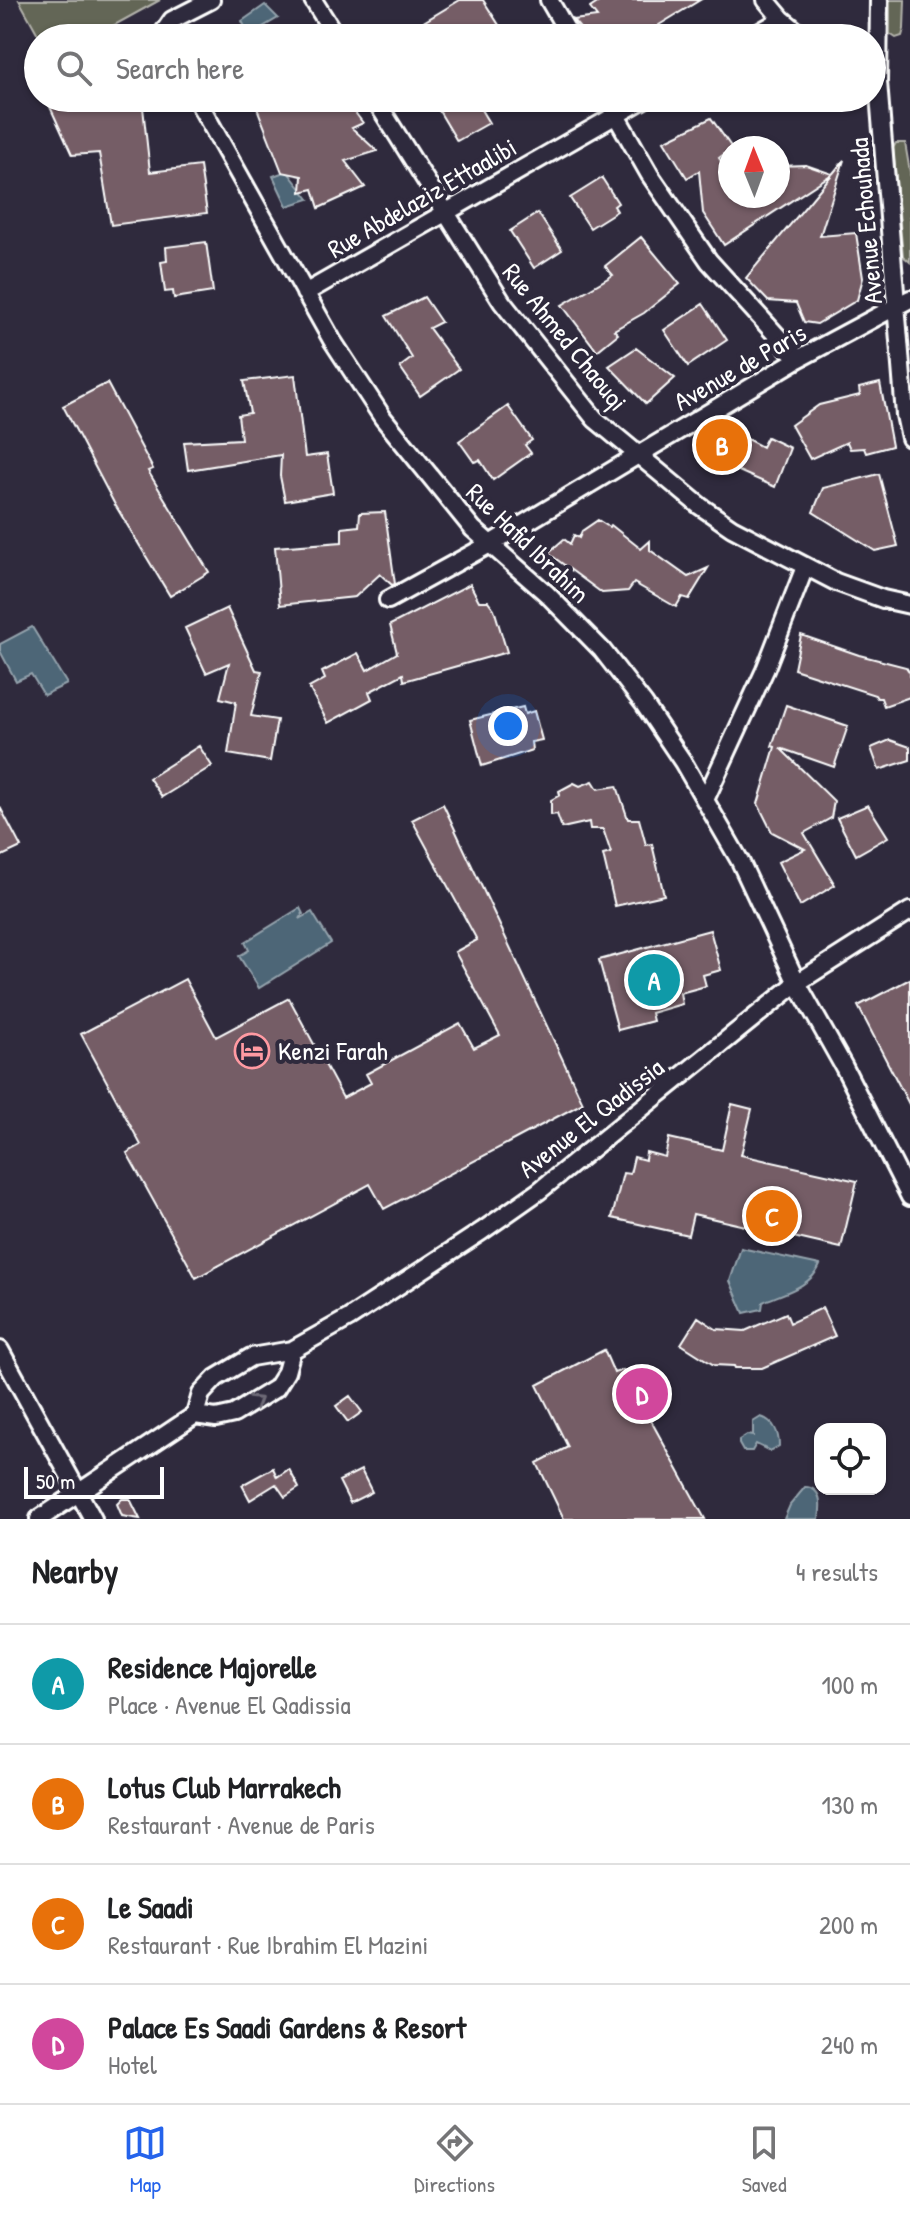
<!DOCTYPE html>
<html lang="en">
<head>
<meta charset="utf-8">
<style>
  :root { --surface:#fff; --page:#f2f2f2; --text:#202124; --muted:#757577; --line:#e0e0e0; --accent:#2563eb }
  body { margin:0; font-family:"Patrick Hand",sans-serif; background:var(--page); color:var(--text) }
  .controls { position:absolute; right:24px; bottom:24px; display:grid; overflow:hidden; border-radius:16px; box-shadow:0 2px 6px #0004 }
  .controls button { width:72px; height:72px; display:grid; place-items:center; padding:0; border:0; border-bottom:2px solid var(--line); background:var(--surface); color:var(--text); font:40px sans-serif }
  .compass { position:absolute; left:718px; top:136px; width:72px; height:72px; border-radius:50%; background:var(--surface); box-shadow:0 2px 6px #0004; rotate:359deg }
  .scale { position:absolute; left:24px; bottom:20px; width:140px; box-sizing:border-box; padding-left:8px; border:4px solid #fff; border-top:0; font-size:22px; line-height:28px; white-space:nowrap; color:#fff; -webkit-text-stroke:6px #2f2a3d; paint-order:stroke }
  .you { position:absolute; left:508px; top:726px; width:28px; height:28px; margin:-20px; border:6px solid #fff; border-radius:50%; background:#1a73e8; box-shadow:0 0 0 12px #1a73e833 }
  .badge { display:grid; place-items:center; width:52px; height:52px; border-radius:50%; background:var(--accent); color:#fff; font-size:26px; font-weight:700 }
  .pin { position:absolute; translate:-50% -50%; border:4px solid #fff; box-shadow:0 2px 8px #0006 }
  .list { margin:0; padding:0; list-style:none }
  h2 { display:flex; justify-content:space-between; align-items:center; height:104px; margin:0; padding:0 32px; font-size:34px }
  h2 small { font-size:26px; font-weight:400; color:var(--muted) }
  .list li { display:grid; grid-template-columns:52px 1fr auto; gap:24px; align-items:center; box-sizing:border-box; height:120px; padding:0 32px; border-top:2px solid var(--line) }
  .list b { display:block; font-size:30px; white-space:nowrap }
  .list p { margin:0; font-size:26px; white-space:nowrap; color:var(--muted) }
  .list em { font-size:26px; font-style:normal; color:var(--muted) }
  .icon { flex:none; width:44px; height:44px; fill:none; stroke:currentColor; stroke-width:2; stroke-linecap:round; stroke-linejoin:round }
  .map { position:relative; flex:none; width:910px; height:1519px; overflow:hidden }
  .search { position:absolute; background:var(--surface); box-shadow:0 2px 6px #0004; left:24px; right:24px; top:24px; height:88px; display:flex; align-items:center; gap:20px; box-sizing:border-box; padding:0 28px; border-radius:44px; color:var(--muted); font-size:30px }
  .sheet { height:584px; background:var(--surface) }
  nav { display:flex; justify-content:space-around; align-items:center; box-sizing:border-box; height:112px; border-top:2px solid var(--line); background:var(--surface); font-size:22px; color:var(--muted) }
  nav a { display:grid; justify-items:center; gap:4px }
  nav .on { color:var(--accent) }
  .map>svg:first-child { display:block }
  .green { fill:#646657; stroke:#b2b2ab; stroke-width:2 }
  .water { fill:#4d6677; stroke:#94a3ad; stroke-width:2 }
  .building { fill:#755d66; stroke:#fff; stroke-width:2 }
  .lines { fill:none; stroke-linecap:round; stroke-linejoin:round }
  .street-casing { stroke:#fff; stroke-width:22 }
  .street { stroke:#2f2a3d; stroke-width:16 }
  .oneway { stroke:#6d6a77 }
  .labels { text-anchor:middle; stroke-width:8; stroke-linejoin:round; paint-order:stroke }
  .street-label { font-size:26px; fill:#fff; stroke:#2f2a3d }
  .poi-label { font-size:26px; fill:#fff; stroke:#2f2a3d; text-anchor:start }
</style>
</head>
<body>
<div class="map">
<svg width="910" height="1519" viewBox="0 0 910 1519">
  <rect width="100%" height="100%" fill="#2f2a3d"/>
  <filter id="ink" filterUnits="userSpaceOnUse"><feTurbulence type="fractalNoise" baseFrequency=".0125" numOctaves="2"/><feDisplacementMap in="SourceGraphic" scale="16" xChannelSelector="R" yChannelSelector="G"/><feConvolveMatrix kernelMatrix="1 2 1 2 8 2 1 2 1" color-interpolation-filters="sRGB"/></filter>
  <g filter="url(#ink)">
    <path class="green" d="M19,0H160L91,38H40Z
      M890,0H905L904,29L902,36L896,38L890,34Z
      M896,143H905L910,172V262L903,256L893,148Z"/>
    <path class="water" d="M265,5L278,18L249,35L242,21Z
      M287,171L309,199L287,206L273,176Z
      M32,627L67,684L44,695L31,674L16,681L0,651V644Z
      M300,908L303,914L300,919L312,912L331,943L259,988L239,956L249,950L245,942Z
      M741,1248L820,1265C811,1287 783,1293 763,1302L762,1309L744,1313L730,1281Z
      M761,1417C774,1421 779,1433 779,1446L770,1451L756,1444L752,1451H743L739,1444V1440L747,1435L753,1436V1422Z
      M805,1487C823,1488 821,1506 819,1519H784L790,1505Z"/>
    <path class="building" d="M460,0H483L499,25L477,38H397Z
      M602,0H700L659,25L667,38H588L573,20L597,17L590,8Z
      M46,98H142L150,172L200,166L207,213L111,225L99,153L72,155Z
      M275,98H344L363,123L352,128L377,151L345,161L365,187L319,208L313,189L301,192L302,176L282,172L257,108Z
      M438,98H474L489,123L457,141L438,109L443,106Z
      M711,118L732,148L719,158L730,175V196H778V166L806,165L832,174L724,245L703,213L699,171L687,178L664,141Z
      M844,160L820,236L856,233L863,278L857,300L817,324L804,322L796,303L768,301L746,278Z
      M602,178L618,203L614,206L617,211L590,228L570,198Z
      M538,213L562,250L534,268L510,231Z
      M641,237L680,284L644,313L614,330L618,334L597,351L562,305L613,275L605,266Z
      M206,242L213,292L174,298L173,291L165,292L161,262L167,261L166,247Z
      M424,297L441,322L429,328L459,369L420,396L400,367L412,358L386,316Z
      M703,304L727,340L688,366L664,330Z
      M636,348L675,378L646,404L609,366Z
      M295,375L305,457L327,454L333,493L285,501L280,476L281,455L188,470L184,442L241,439L238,415L250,413L244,381Z
      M107,383L153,469L148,471L209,572L170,596L114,503L63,406Z
      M880,383L892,446L866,453L864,448L850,449L847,442L810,459L791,425L819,405L860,395L859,388Z
      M508,406L532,440L525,445L531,453L493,480L480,460L474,462L459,441Z
      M767,437L790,448L775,487L734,469L747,439L762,447Z
      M879,474L898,546L875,551L813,512L823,488Z
      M385,512L395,584L392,585L380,574L355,597L280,605L275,547L342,542V528L359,526L360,513Z
      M598,520L609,527L611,525L641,549L650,541V550L688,577L708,568L689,599L682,597L676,607L634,583L628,591L602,593L548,553L564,539L570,544L574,535L579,538L582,531Z
      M470,584L479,601H488L494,609L507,652L404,681L403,674L369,692L372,699L328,723L309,688L325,679L322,672L358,653L367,670L397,653L390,625Z
      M227,608L256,670L262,671L251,716L277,720L270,761L228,754L236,702L220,698L229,663L206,673L185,628Z
      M801,635L859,655L906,667L910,673V697L884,706L881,698H877L875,695L794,669Z
      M786,705L848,726L834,767L780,748L834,801L831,818L804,833L835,885L800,906L778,862L805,849L772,832L758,804L775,747L772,746Z
      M523,707L525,714L534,711L542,740L531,742L532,750L482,766L470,720Z
      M890,740L910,747V760L879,770L871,748Z
      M199,746L212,766L162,797L149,778Z
      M593,781L598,789L617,786L628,819H639L646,845L652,844L664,895L615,906L603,855L611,853L603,829H590L589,822L562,828L557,814L551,815V800L560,795L559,791L574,783L580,786Z
      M443,804L583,1103L384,1209L370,1184L196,1278L127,1153L141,1145L81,1034L185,979L216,1037L289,998L343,1098L371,1083L366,1074L460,1023L474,1048L500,1035L455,952L477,940L412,820Z
      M868,805L888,837L856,855L837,818Z
      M0,807L21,847L0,857Z
      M710,930L721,970L703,975L706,986L680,993L682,1004L651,1013L653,1021L618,1030L599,960Z
      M910,979V1106L858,1006Z
      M732,1104L752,1109L741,1155L857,1181L841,1248L693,1214L688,1235L612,1218L623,1173L630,1174L634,1157L645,1160L646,1152L665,1157L669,1138L722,1150Z
      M822,1308L835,1336L762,1368H735L734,1366L714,1365L681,1344L698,1317L716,1329L745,1331L786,1313L790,1323Z
      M604,1350L614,1373L623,1370L705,1519H564L537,1463L568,1447L537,1385Z
      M350,1396L362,1412L348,1422L336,1406Z
      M273,1468L277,1477L289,1469L299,1488L285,1497L276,1484L250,1500L242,1485Z
      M361,1470L372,1492L350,1503L339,1481Z
      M122,1499H130L140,1519L122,1516L117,1504Z"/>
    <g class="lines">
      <g class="street-casing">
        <path id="street" d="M313,0L337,38
          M549,0L571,38
          M766,0L782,19L805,38
          M879,0L878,82L905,415L910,438
          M163,38V33L172,20L211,0
          M750,38L782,19
          M196,98L332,340L383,418L473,529L547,594L602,650L644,704L683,762L740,861L797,983L844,1067L910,1197
          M374,98L502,302L595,419L700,506L732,528L836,582L883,599L910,605
          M606,98L650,175L709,261L798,359
          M305,293L646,98
          M388,600L490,544L798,359L910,299
          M705,800L765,670L805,567
          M0,1350L93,1519
          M195,1415L216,1418L234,1414L276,1388L286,1372L292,1350
          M39,1519L195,1415L201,1394L216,1378L251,1357L292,1350L349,1318L482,1231L539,1191L797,983L910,911"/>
      </g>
      <use href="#street" class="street"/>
    </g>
    <defs><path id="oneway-chevron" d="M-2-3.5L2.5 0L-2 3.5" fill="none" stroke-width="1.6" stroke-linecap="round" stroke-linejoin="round" transform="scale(2)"/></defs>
    <use class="oneway" href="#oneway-chevron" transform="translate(256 1401) rotate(-32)"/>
  </g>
  <defs>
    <g id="hotel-ring" transform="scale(1.8)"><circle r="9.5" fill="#2f2a3d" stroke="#ff9aa2" stroke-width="1.5"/><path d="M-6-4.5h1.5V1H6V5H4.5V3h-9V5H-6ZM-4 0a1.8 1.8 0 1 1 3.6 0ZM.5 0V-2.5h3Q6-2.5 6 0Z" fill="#ff9aa2"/></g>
  </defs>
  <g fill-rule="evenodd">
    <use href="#hotel-ring" x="252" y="1051"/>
  </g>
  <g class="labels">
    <g class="street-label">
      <text transform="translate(422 198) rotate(-30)" y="9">Rue Abdelaziz Ettaalibi</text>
      <text transform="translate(866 221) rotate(-95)" y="9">Avenue Echouhada</text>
      <text transform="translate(565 337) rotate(51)" y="9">Rue Ahmed Chaouqi</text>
      <text transform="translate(740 367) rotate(-30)" y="9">Avenue de Paris</text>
      <text transform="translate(528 543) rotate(44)" y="9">Rue Hafid Ibrahim</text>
      <text transform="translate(591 1118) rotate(-38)" y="9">Avenue El Qadissia</text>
    </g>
    <g class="poi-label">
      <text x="278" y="1060">Kenzi Farah</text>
    </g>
  </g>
</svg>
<div class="controls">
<button><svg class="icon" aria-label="locate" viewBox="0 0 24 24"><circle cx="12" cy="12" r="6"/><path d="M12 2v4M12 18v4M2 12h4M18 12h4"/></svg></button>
</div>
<svg class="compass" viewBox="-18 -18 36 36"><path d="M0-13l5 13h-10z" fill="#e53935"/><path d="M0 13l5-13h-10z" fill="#757577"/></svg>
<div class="scale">50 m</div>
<div class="you"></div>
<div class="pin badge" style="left:654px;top:980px;background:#0f9aa8">A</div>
<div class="pin badge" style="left:722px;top:445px;background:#e8710a">B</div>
<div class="pin badge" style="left:772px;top:1216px;background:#e8710a">C</div>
<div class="pin badge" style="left:642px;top:1394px;background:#d1479c">D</div>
<div class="search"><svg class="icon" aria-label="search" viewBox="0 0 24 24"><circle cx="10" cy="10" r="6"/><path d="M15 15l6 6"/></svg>Search here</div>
</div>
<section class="sheet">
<h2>Nearby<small>4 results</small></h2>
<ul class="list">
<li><span class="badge" style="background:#0f9aa8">A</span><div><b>Residence Majorelle</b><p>Place · Avenue El Qadissia</p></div><em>100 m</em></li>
<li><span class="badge" style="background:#e8710a">B</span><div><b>Lotus Club Marrakech</b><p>Restaurant · Avenue de Paris</p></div><em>130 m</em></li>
<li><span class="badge" style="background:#e8710a">C</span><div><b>Le Saadi</b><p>Restaurant · Rue Ibrahim El Mazini</p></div><em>200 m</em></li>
<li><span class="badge" style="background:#d1479c">D</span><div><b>Palace Es Saadi Gardens &amp; Resort</b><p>Hotel</p></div><em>240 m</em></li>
</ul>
</section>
<nav>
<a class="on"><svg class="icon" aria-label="map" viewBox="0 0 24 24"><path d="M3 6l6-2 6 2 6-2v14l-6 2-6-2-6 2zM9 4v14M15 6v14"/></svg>Map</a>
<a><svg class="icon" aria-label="directions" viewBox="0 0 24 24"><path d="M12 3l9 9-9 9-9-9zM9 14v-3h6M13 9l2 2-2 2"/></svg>Directions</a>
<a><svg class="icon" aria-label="saved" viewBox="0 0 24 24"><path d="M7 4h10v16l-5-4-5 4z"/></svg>Saved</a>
</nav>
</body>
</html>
